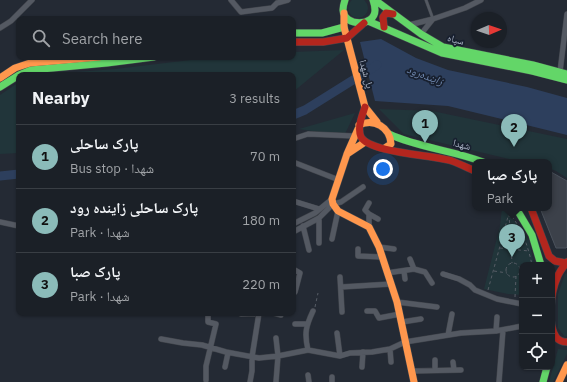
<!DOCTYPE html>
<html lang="en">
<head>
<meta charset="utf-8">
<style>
  :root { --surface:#1b2027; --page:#282d33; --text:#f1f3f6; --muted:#a0a3a7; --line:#393e44; --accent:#8bbbb9 }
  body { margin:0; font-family:"IBM Plex Sans","Noto Naskh Arabic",sans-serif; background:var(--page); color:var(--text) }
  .controls { position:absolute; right:12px; bottom:12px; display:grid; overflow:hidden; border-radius:8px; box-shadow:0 1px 3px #0004 }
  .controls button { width:36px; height:36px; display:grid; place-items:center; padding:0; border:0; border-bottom:1px solid var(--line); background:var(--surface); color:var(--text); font:20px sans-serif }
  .compass { position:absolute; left:471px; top:12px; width:36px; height:36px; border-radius:50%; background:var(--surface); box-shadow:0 1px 3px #0004; rotate:88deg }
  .you { position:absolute; left:383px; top:169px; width:14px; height:14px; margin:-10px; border:3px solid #fff; border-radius:50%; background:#1a73e8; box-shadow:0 0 0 6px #1a73e833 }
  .badge { display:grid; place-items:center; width:26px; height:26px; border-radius:50%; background:var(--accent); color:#111; font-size:13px; font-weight:700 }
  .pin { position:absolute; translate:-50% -33px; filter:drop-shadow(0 1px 2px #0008) }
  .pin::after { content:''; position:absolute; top:21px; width:14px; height:12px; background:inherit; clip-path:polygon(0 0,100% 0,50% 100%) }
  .popup { position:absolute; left:472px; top:159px; width:80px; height:52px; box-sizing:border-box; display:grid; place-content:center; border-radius:8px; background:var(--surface); filter:drop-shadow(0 1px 3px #0005); font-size:13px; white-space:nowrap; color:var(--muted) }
  .popup b { font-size:15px; color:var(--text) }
  .popup::after { content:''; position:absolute; left:50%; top:100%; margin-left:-8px; border:8px solid transparent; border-top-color:var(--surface) }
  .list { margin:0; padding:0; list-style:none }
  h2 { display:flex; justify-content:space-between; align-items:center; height:52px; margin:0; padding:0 16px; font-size:17px }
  h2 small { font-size:13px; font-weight:400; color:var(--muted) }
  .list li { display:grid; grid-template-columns:26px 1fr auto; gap:12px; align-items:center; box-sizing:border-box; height:64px; padding:0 16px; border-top:1px solid var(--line) }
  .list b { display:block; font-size:15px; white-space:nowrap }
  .list p { margin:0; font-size:13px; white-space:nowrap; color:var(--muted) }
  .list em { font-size:13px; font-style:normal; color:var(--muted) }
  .icon { flex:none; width:22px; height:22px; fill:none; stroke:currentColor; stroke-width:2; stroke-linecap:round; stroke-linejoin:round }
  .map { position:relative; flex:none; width:567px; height:382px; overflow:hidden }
  .search { position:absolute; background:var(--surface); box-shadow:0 1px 3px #0004; left:16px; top:16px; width:280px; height:44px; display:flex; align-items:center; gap:10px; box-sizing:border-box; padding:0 14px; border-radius:8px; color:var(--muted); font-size:15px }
  .panel { position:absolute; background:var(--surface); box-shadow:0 1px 3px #0004; left:16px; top:72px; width:280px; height:244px; border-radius:8px }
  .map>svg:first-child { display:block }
  .green { fill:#21353a }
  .water { fill:#2d3f5d }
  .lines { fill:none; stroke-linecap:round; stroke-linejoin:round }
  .river { stroke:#2d3f5d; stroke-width:9 }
  .building { fill:#3c414a; stroke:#4b525c }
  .lane-casing { stroke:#41454c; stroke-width:3.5 }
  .street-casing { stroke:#41454c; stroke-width:6 }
  .fast-casing { stroke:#41454c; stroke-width:8 }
  .slow-casing { stroke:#41454c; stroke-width:8 }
  .jam-casing { stroke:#41454c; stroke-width:8 }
  .path { stroke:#575d66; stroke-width:1; stroke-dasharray:3 3; stroke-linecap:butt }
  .lane { stroke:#545962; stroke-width:2.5 }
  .street { stroke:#545962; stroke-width:5 }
  .fast { stroke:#63d668; stroke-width:7 }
  .slow { stroke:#ff974d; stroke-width:7 }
  .jam { stroke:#b3261e; stroke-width:7 }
  .labels { text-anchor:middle; stroke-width:3.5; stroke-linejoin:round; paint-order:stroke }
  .street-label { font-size:10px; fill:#acb5c7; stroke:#18202f }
  .water-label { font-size:11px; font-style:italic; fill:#718ab2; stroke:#18202f }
</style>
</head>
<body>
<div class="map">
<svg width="567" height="382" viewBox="0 0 567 382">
  <rect width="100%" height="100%" fill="#242a34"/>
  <path class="green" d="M348 8a10 10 0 1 1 20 0a10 10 0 1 1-20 0Z
    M344,50L293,92V75H37L115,69L216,57H293V52Z
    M19,82V153L0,154V95Z
    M379,109L432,111L567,139V178L556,171L549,168V162H522L404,134Z
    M355,113L344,136L299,129Z
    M502,208H504L529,240L534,265H522V295L508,294L484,289L500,226Z
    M567,273V336L565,337L558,328V294L565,274Z
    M558,349L567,350V354L553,382H549Z"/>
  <path class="water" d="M381,39L416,58L448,70L527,87L567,98V135L448,106L375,101L360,42Z"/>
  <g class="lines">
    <path class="river" d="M293,115L305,110L377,65
      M0,176L19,174"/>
  </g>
  <path class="building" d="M551,172L567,181V247L566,248H556L540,208H549V177Z"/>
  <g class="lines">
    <g class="lane-casing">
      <path id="lane" d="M426,0L433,19
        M498,162H508"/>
    </g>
    <g class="street-casing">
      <path id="street" d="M231,0L241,12L272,8L277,3L288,0
        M433,19L465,8L481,0
        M409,25L433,19L421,34
        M0,28L11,21L32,0
        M560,72L567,14
        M293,139L308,134L354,136
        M293,162L339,180
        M293,201L319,209
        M369,203L365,210L369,214V227
        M369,214L378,219
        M319,218V243
        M0,222L19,226
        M293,224L315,213L332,199
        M303,226L309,250
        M293,232L319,218L333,204L341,202L363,187
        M332,239L338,211
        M379,247L394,249
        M358,249V256L382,257
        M410,259L414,269
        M293,269L300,273L295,292H293
        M404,271L405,279
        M387,273L414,269L425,272L432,283
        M443,274L459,279L470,285L475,290L497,299L522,304
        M340,277L342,312
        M341,287L391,284
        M397,302L437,307
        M367,311H375L379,318L400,314
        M274,313L281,315
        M241,314L266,313
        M402,322L421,319
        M295,324H307
        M496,331L497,317
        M337,333L340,356
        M448,335L452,314
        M161,339L183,343L202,345L226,352L259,358L278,356L308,350L340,356L350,353L372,352L390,349L405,342L461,333L496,331L522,326
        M390,349L391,362
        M308,350C304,333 306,326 313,311
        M453,362L454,370
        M225,367L228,353
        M362,367L363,352
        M435,370V360
        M413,371L461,370
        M308,375L309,382
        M206,380V366L216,324L208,322V313
        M250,382L252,371V357L259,313
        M276,382L278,356L276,338
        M332,382V377
        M499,382L503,330"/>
    </g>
    <g class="fast-casing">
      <path id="fast" d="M345,0C344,3 343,7 343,10C344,27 375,27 375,10C375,7 374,3 373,0
        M375,0L421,34L443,47L533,65L567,74
        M368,21L442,53L532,71L567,80
        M293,33H322L344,27
        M0,87L19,75L31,70L107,63L154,57
        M389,134C419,148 452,150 483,162
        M516,208L532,235L541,265
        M543,382L547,367"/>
    </g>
    <g class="slow-casing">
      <path id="slow" d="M344,13V27L365,107L377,122
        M0,78L15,68L30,63L99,57
        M359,125C374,118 390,127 391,144L385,148
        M358,129L347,154L365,142
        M347,154L332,199L333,204L338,211L369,227L379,247L397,302L414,382
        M559,382L567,365"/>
    </g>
    <g class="jam-casing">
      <path id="jam" d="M384,27L383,17L386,13L393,14
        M293,42H323L347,38L364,23
        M365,107C362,116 357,128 361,137C370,153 434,155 452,161C460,164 468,168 475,171
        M531,208L549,256L555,261L566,263
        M567,262C563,267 559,272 557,278C551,291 547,324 556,337C559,341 563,342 567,342"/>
    </g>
    <path class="path" d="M509,214L512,263
      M500,248L529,251
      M506 270a7 7 0 1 1 14 0a7 7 0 1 1-14 0Z
      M494,271L507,273
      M488,290L509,213C522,228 528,246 532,265
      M515,297L516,276
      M315,307L318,293"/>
    <use href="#lane" class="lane"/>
    <use href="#street" class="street"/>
    <use href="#fast" class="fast"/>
    <use href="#slow" class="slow"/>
    <use href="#jam" class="jam"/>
  </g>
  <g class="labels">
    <g class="street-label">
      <text transform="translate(456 39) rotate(15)" y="4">سپاه</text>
      <text transform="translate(367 74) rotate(75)" y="4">پل شهدا</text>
      <text transform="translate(462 144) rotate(14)" y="4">شهدا</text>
    </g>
    <g class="water-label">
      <text transform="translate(425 75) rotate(20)" y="4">زاینده‌رود</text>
    </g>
  </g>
</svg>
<div class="controls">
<button>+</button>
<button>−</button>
<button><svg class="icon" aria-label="locate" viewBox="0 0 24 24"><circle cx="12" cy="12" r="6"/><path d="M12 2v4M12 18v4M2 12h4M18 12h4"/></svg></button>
</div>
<svg class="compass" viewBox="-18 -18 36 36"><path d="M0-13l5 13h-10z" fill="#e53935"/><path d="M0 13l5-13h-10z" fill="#a0a3a7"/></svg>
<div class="you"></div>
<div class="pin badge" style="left:425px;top:143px">1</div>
<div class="pin badge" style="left:514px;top:147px">2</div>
<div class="pin badge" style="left:512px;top:257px">3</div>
<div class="popup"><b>پارک صبا</b>Park</div>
<div class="search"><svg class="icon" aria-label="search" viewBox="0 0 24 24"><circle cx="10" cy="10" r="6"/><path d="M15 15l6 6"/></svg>Search here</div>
<section class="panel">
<h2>Nearby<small>3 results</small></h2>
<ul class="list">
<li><span class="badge">1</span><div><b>پارک ساحلی</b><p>Bus stop · شهدا</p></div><em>70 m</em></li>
<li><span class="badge">2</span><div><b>پارک ساحلی زاینده رود</b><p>Park · شهدا</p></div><em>180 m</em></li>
<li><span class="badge">3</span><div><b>پارک صبا</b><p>Park · شهدا</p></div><em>220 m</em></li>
</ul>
</section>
</div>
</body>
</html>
